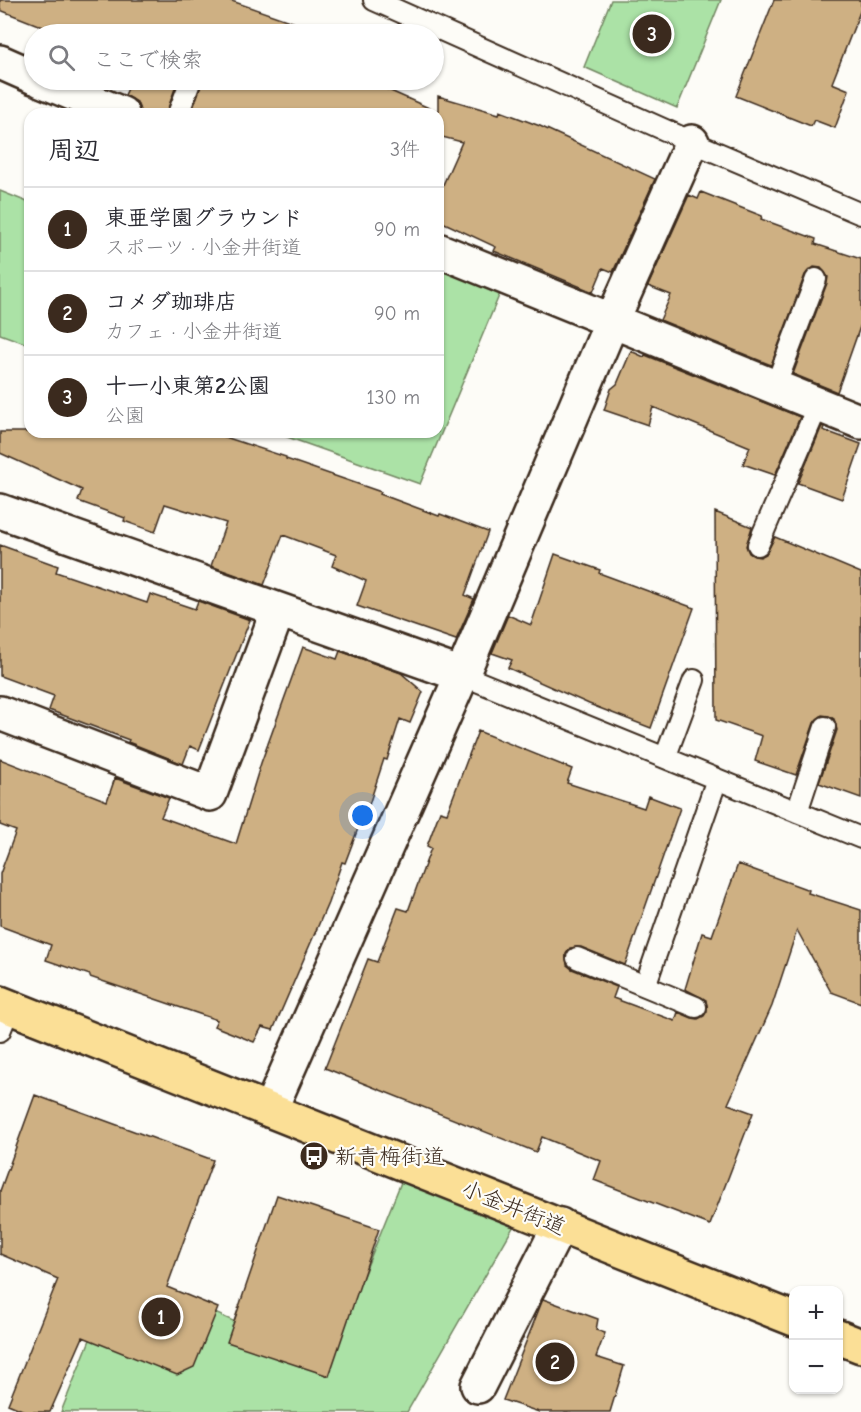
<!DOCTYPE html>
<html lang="ja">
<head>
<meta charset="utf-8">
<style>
  :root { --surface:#fff; --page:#f7f7f7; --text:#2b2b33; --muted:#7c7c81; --line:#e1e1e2; --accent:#3b2a1e }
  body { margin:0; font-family:"Comic Neue","Klee One",sans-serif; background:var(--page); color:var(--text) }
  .controls { position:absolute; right:18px; bottom:18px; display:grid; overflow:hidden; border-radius:12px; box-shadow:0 2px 4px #0004 }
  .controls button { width:54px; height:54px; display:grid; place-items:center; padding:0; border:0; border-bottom:2px solid var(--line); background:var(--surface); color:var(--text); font:30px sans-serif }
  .you { position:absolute; left:363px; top:816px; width:21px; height:21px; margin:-15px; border:4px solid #fff; border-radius:50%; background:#1a73e8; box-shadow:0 0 0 9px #1a73e833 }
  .badge { display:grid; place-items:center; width:39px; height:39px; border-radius:50%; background:var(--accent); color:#fff; font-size:20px; font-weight:700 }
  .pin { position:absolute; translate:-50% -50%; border:3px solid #fff; box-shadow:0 2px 6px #0006 }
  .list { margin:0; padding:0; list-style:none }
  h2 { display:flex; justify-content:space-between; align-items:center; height:78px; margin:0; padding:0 24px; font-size:26px }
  h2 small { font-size:20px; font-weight:400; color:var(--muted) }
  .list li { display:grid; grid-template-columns:39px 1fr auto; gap:18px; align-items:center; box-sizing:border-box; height:84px; padding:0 24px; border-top:2px solid var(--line) }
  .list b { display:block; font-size:22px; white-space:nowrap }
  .list p { margin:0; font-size:20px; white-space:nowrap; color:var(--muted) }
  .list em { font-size:20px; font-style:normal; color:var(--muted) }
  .icon { flex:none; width:33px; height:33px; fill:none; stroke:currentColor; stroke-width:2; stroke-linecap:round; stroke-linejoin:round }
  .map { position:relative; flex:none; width:861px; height:1412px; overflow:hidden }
  .search { position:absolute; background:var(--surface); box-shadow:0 2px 4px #0004; left:24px; top:24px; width:420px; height:66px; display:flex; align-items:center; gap:15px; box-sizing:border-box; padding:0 21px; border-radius:33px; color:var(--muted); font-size:22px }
  .panel { position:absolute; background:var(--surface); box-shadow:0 2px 4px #0004; left:24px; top:108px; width:420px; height:330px; border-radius:18px }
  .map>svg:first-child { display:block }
  .green { fill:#abe2a6; stroke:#738662; stroke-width:1.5 }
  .building { fill:#ceb083; stroke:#3b2a1e; stroke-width:1.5 }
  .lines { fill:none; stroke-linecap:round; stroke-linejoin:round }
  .service-casing { stroke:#3b2a1e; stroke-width:24 }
  .minor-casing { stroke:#3b2a1e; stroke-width:38 }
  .primary-casing { stroke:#3b2a1e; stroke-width:38 }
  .service { stroke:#fdfcf7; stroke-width:20 }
  .minor { stroke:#fdfcf7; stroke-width:33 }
  .primary { stroke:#fbdf96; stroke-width:33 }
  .labels { text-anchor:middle; stroke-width:4.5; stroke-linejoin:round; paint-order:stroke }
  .poi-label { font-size:22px; fill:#3b2a1e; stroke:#fdfcf7; text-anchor:start }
  .street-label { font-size:22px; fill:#3b2a1e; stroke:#fdfcf7 }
</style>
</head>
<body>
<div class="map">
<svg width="861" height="1412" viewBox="0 0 861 1412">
  <rect width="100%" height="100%" fill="#fdfcf7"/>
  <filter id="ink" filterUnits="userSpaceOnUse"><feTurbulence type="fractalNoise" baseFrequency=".0167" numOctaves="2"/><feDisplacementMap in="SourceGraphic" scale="12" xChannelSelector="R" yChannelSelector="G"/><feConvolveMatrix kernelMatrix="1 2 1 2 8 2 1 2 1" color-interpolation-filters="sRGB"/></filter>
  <g filter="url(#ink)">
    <path class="green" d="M611,0H721L677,108L584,67Z
      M0,191L30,203V345L0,334Z
      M438,264L501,291L420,484L273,432H438Z
      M408,1165L523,1210L407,1412H61L118,1270L328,1363Z"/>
    <path class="building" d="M0,0H229L301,25L298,34H61L0,10Z
      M774,0H861V9L832,83L849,90L835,128L814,120L811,126L736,96Z
      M132,80H178L166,114H140L137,102L125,95Z
      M203,80H366L438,112V96L499,114L500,111L540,126L655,179L613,272L603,268L593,292L494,251L496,247L438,220V196L462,142L438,136V114H191Z
      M701,192L762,216L761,219L816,239L815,244L861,259V324L837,392L793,374L827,283L828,277L821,268L814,267L805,275L771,365L660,320L671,295L648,286L689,195L698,199Z
      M631,351L644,357L645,355L800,417L775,475L743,464L750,447L653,407L648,425L604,410L611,389L617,384Z
      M822,426L824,427L823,430L861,444L842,499L798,483Z
      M0,432H210L286,457V459L381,492L380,494L439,516L440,514L488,532L465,595L474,599L456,640L357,606L366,581L332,566L336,555L283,535L264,585L211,566L226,523L165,504L155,532L124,521L125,518L78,501L82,490L0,453Z
      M715,512L752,527L746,546L749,553L754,556L760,557L766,554L775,537L861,573V798L819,783L837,730L834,719L829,716L822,715L814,723L796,775L755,761L762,736L716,720Z
      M0,545L58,566L56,572L147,603L150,594L195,609L198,601L250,620L199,750L190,746L183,764L128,742L129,740L49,710L54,696L0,676Z
      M555,554L600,570L599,573L694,608L651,728L589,704L508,668L512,660L492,653L508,615L531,625Z
      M303,647L337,659L340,651L401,673L423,692L410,723L400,719L387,760L384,759L367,811L365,810L345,863L342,862L328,903L273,1030L262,1027L254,1042L214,1026L217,1020L90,977V975L46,960L51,945L0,926V874L16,831L0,825V759L107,801L115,778L169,798L161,817L236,844L261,763Z
      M478,731L572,769L567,783L644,808L648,796L680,808L625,965L581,947L570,948L566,954L567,965L572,969L617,987L613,998L675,1021L678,1012L692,1018L698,1019L704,1016L707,1011L706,1000L685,989L702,933L712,936L738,864L809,890L808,893L861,910V1003L831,992L797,930L772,1006L728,1104L753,1113L710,1225L594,1180L601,1161L542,1137L536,1152L325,1068L368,959L377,962L398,908L408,911L431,848L427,846L440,811L447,813Z
      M35,1095L213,1160L167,1287L218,1308L194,1367L177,1375L83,1337L50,1412H27L8,1404L58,1279L0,1254V1191Z
      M277,1195L379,1229L329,1376L227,1342Z
      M543,1299L598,1319L596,1330L605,1333L596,1357L624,1366L610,1412H539L503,1400Z"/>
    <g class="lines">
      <g class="service-casing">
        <path id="service" d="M374,0L692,142L861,214
          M178,114L191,80
          M775,387L816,279
          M758,545L818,405
          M462,675L861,838
          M665,758L694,680
          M797,812L825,727
          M577,958L696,1007
          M645,986L717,779
          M0,1031L10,1007"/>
      </g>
      <g class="minor-casing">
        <path id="minor" d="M0,62L34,77
          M41,80L122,114
          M438,250L861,422
          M0,511L462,675
          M0,713L210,794L278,610
          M270,1110L462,675L612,321L692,142
          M478,1386L560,1225"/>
      </g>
      <g class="primary-casing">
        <path id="primary" d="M0,1003L794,1319
          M838,1337L861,1346"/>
      </g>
      <use href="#service" class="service"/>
      <use href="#minor" class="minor"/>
      <use href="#primary" class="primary"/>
    </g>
  </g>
  <defs>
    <g id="bus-disc" transform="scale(1.5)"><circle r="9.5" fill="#3b2a1e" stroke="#fdfcf7"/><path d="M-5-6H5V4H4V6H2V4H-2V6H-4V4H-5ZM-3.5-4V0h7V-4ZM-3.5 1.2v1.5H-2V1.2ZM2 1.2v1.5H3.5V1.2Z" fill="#fff"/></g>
  </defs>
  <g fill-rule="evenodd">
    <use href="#bus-disc" x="314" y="1156"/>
  </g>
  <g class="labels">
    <g class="poi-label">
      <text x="335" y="1164">新青梅街道</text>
    </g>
    <g class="street-label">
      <text transform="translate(514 1207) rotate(22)" y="8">小金井街道</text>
    </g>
  </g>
</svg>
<div class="controls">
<button>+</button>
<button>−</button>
</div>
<div class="you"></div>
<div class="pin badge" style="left:161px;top:1317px">1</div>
<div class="pin badge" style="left:555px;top:1362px">2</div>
<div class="pin badge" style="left:652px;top:34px">3</div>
<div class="search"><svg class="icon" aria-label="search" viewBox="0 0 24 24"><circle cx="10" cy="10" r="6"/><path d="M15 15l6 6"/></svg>ここで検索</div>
<section class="panel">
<h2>周辺<small>3件</small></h2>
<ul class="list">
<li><span class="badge">1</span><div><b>東亜学園グラウンド</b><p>スポーツ · 小金井街道</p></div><em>90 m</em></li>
<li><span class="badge">2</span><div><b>コメダ珈琲店</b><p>カフェ · 小金井街道</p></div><em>90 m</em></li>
<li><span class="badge">3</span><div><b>十一小東第2公園</b><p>公園</p></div><em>130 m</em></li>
</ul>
</section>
</div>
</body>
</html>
